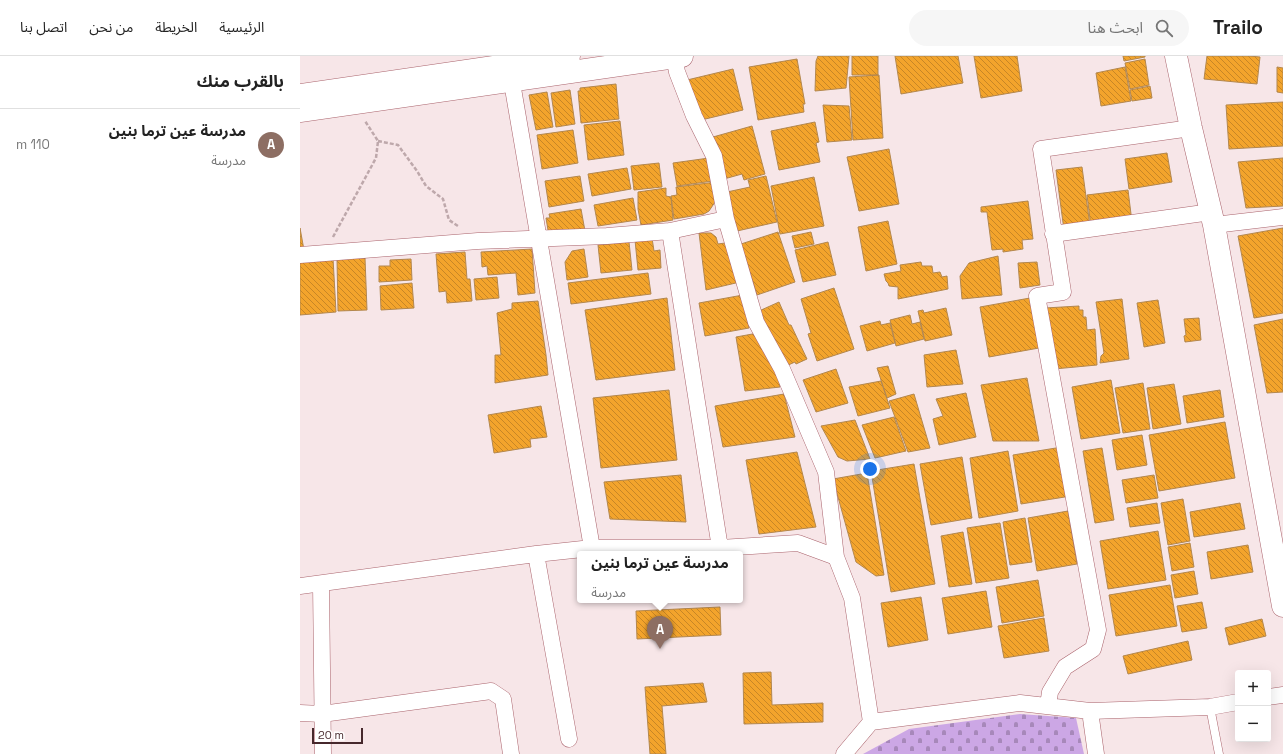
<!DOCTYPE html>
<html lang="ar">
<head>
<meta charset="utf-8">
<style>
  :root { --surface:#fff; --page:#f6f6f6; --text:#222; --muted:#767676; --line:#e0e0e0; --accent:#448c89 }
  body { margin:0; font-family:"Space Grotesk","Noto Sans Arabic",sans-serif; background:var(--page); color:var(--text); direction:rtl }
  .controls { position:absolute; right:12px; bottom:12px; display:grid; overflow:hidden; border-radius:4px; box-shadow:0 4px 16px #0002 }
  .controls button { width:36px; height:36px; display:grid; place-items:center; padding:0; border:0; border-bottom:1px solid var(--line); background:var(--surface); color:var(--text); font:20px sans-serif }
  .scale { position:absolute; left:12px; bottom:10px; width:51px; box-sizing:border-box; padding-left:4px; border:2px solid #46282c; border-top:0; font-size:11px; line-height:14px; white-space:nowrap; color:#46282c; -webkit-text-stroke:3px #fff; paint-order:stroke }
  .you { position:absolute; left:570px; top:413px; width:14px; height:14px; margin:-10px; border:3px solid #fff; border-radius:50%; background:#1a73e8; box-shadow:0 0 0 6px #1a73e833 }
  .badge { display:grid; place-items:center; width:26px; height:26px; border-radius:50%; background:var(--accent); color:#fff; font-size:13px; font-weight:700 }
  .pin { position:absolute; translate:-50% -33px; filter:drop-shadow(0 1px 2px #0008) }
  .pin::after { content:''; position:absolute; top:21px; width:14px; height:12px; background:inherit; clip-path:polygon(0 0,100% 0,50% 100%) }
  .popup { position:absolute; left:277px; top:495px; width:166px; height:52px; box-sizing:border-box; display:grid; place-content:center; border-radius:4px; background:var(--surface); filter:drop-shadow(0 1px 3px #0005); font-size:13px; white-space:nowrap; color:var(--muted) }
  .popup b { font-size:15px; color:var(--text) }
  .popup::after { content:''; position:absolute; left:50%; top:100%; margin-left:-8px; border:8px solid transparent; border-top-color:var(--surface) }
  .list { margin:0; padding:0; list-style:none }
  h2 { display:flex; justify-content:space-between; align-items:center; height:52px; margin:0; padding:0 16px; font-size:17px }
  h2 small { font-size:13px; font-weight:400; color:var(--muted) }
  .list li { display:grid; grid-template-columns:26px 1fr auto; gap:12px; align-items:center; box-sizing:border-box; height:72px; padding:0 16px; border-top:1px solid var(--line) }
  .list b { display:block; font-size:15px; white-space:nowrap }
  .list p { margin:0; font-size:13px; white-space:nowrap; color:var(--muted) }
  .list em { font-size:13px; font-style:normal; color:var(--muted) }
  .icon { flex:none; width:22px; height:22px; fill:none; stroke:currentColor; stroke-width:2; stroke-linecap:round; stroke-linejoin:round }
  .map { position:relative; flex:none; width:983px; height:698px; overflow:hidden; direction:ltr }
  header { display:flex; align-items:center; gap:24px; box-sizing:border-box; height:56px; padding:0 20px; background:var(--surface); border-bottom:1px solid var(--line) }
  header strong { font-size:19px }
  nav { display:flex; gap:22px; margin-inline-start:auto; font-size:14px }
  .search { width:280px; height:36px; background:var(--page); display:flex; align-items:center; gap:10px; box-sizing:border-box; padding:0 14px; border-radius:22px; color:var(--muted); font-size:15px }
  main { display:flex }
  aside { flex:1; background:var(--surface) }
  .map>svg:first-child { display:block }
  .cemetery { fill:url(#cemetery-stones) }
  .building { fill:url(#building-back-hatch); stroke:#b3874e }
  .lines { fill:none; stroke-linecap:round; stroke-linejoin:round }
  .lane-casing { stroke:#aa636c; stroke-width:9 }
  .street-casing { stroke:#aa636c; stroke-width:17 }
  .secondary-casing { stroke:#aa636c; stroke-width:23 }
  .primary-casing { stroke:#aa636c; stroke-width:23 }
  .path { stroke:#bea8ab; stroke-width:2.5; stroke-dasharray:4 2; stroke-linecap:butt }
  .lane { stroke:#fff; stroke-width:8 }
  .street { stroke:#fff; stroke-width:16 }
  .secondary { stroke:#fff; stroke-width:22 }
  .primary { stroke:#fff; stroke-width:22 }
</style>
</head>
<body>
<header>
<strong>Trailo</strong>
<div class="search"><svg class="icon" aria-label="search" viewBox="0 0 24 24"><circle cx="10" cy="10" r="6"/><path d="M15 15l6 6"/></svg>ابحث هنا</div>
<nav><a>الرئيسية</a><a>الخريطة</a><a>من نحن</a><a>اتصل بنا</a></nav>
</header>
<main>
<div class="map">
<svg width="983" height="698" viewBox="0 0 983 698">
  <defs>
    <pattern id="cemetery-stones" width="16" height="16" patternUnits="userSpaceOnUse"><rect width="16" height="16" fill="#cca7e5"/><path d="M2 7V4a2 2 0 0 1 4 0v3zM10 15v-3a2 2 0 0 1 4 0v3z" fill="#a788ba"/></pattern>
    <pattern id="building-back-hatch" width="6" height="6" patternUnits="userSpaceOnUse"><rect width="6" height="6" fill="#f3a42c"/><path d="M-1 5l2 2M0 0l6 6M5-1l2 2" fill="none" stroke="#c78626"/></pattern>
  </defs>
  <rect width="100%" height="100%" fill="#f7e6e8"/>
  <path class="cemetery" d="M720,658L776,662L784,698H563L609,673Z"/>
  <path class="building" d="M518,0H549L546,32L515,35L516,5Z
    M552,0H578V19H552Z
    M595,0H658L663,27L601,38Z
    M674,0H717L722,35L681,42Z
    M823,0H845V1L824,5Z
    M907,0H949L960,1L957,28L904,23Z
    M497,3L505,48H503L504,56L458,64L449,11Z
    M845,3L849,29L830,33L825,7Z
    M825,11L831,45L801,50L796,17Z
    M977,11L983,12V37L977,36Z
    M433,13L443,54L397,65L387,24Z
    M579,19L583,82L553,84L549,21Z
    M316,28L319,63L281,67L278,35H280V32Z
    M850,30L852,42L832,45L830,34Z
    M270,34L275,68L256,71L251,37Z
    M247,36L253,71L236,74L229,39Z
    M983,46V90L929,93L926,49Z
    M523,49L549,50L552,84L527,86Z
    M320,65L324,99L288,104L284,69Z
    M515,66L519,86L516,87L520,106L479,114L471,75Z
    M452,70L465,118L444,124L442,118L424,123L413,81Z
    M273,74L278,107L242,113L237,79Z
    M589,93L599,148L559,155L547,101Z
    M867,97L872,126L829,133L825,103Z
    M409,102L413,125L377,130L373,107Z
    M983,102V150L946,152L938,106Z
    M359,107L362,131L334,134L331,110Z
    M782,111L790,170L764,174L756,114Z
    M327,112L331,133L292,140L288,118Z
    M280,120L284,145L249,151L245,125Z
    M466,120L477,166L437,175L427,136L450,131L448,124Z
    M514,121L524,170L480,178L471,130Z
    M416,126L415,146L409,155L404,158L374,163L371,140L377,139L376,131Z
    M366,132V140L371,141L373,164L341,169L338,153V136Z
    M828,134L832,166L791,171L787,139Z
    M333,142L337,164L298,170L294,149Z
    M728,145L733,183L722,184L723,193L703,196V193L692,194L687,156H681V151Z
    M281,153L285,175L249,180L246,162H250L249,158Z
    M588,165L597,208L566,215L558,171Z
    M0,172L4,194H0Z
    M983,172V257L954,262L938,180Z
    M478,176L495,226L457,239L441,188Z
    M511,176L514,188L495,192L492,180Z
    M399,177H411L416,181L418,188L425,187L440,226L406,234Z
    M352,182L354,195L360,194L361,212L338,214L335,184Z
    M329,186L332,214L301,217L298,189Z
    M528,186L536,219L503,226L495,194Z
    M232,193L235,237L218,239L216,217L188,219L187,210L182,211L181,196Z
    M284,193L288,221L267,224L265,206L272,195Z
    M165,196L167,223H170L172,245L147,247L146,235L139,236L136,198Z
    M698,200L702,239L662,243L660,220L669,207Z
    M33,202L36,256L0,259V205Z
    M65,202L67,254L38,255L37,203Z
    M111,203L112,224L79,226V210H90V204Z
    M621,206L622,210H632L633,217L640,216L642,221L647,220L648,233L598,243V231L589,230L588,227L586,225L584,218L601,215L600,209Z
    M737,206L740,229L720,232L718,207Z
    M348,217L351,238L271,248L268,227Z
    M197,221L199,242L176,244L174,223Z
    M112,227L114,252L81,254L80,230Z
    M534,232L554,293L517,305L508,278L511,277L501,243Z
    M443,239L449,272L405,280L399,247Z
    M367,242L375,314L296,324L285,254Z
    M730,242L739,292L689,301L680,251Z
    M822,243L829,303L800,307L801,300L804,297L796,246Z
    M858,244L865,287L844,291L837,247Z
    M238,245L246,299L248,319L195,327V299H201L197,257L212,253V247Z
    M479,246L489,269H491L507,303L496,308L495,306L486,310L459,255Z
    M779,250V254H783V261H786L787,274L795,273L797,309L754,313L745,252Z
    M646,252L652,279L625,285L618,255L623,254L624,257Z
    M610,259L612,268L620,266L624,283L596,290L590,264Z
    M899,262L901,284L885,286L884,280L886,279L884,263Z
    M983,263V336L967,337L954,269Z
    M580,265L581,269L590,267L595,287L567,295L560,270Z
    M458,277L479,320L480,331L445,335L436,281Z
    M656,294L663,328L627,331L624,299Z
    M588,310L596,338L587,342L577,312Z
    M536,313L548,347L516,356L503,324Z
    M727,322L739,385H693L681,329Z
    M811,324L820,377L781,383L772,331Z
    M581,325L590,352L558,360L549,331Z
    M843,327L850,373L823,377L815,332Z
    M874,328L881,368L853,373L847,332Z
    M369,334L377,404L301,412L293,342Z
    M920,334L924,361L887,367L883,340Z
    M666,337L676,381L639,389L633,363L643,360L636,343Z
    M484,338L495,381L423,391L415,350Z
    M614,338L630,392L608,396L589,345Z
    M241,350L247,381L230,383L231,391L194,397L188,359Z
    M594,361L606,395L575,402L562,369Z
    M555,364L570,403L547,405L538,401L521,370Z
    M925,366L935,422L859,435L849,379Z
    M842,379L847,409L817,414L812,384Z
    M762,391L771,440L721,448L713,399Z
    M802,392L814,464L795,467L783,395Z
    M708,395L718,455L679,462L670,402Z
    M497,396L516,471L459,478L446,404Z
    M662,401L672,462L631,469L620,408Z
    M614,408L635,528L591,536L571,415Z
    M567,417L584,519L576,520L556,506L533,423Z
    M381,419L386,466L310,463L304,426Z
    M854,419L858,442L826,447L822,424Z
    M883,443L890,485L868,489L861,447Z
    M857,447L860,467L830,471L827,452Z
    M940,447L945,473L894,481L890,456Z
    M768,455L777,508L737,515L728,462Z
    M725,462L732,506L710,509L703,466Z
    M700,467L709,522L676,527L667,472Z
    M858,475L866,524L808,533L800,485Z
    M663,476L672,528L649,531L641,480Z
    M890,487L894,511L872,515L868,491Z
    M948,489L953,516L911,523L907,496Z
    M894,515L898,538L875,542L871,519Z
    M738,524L744,560L702,567L696,531Z
    M870,529L877,570L816,580L809,539Z
    M686,535L692,571L648,578L642,542Z
    M621,541L628,584L588,591L581,547Z
    M902,546L907,572L882,576L877,550Z
    M420,551L421,579L337,583L336,555Z
    M744,562L749,595L704,602L698,570Z
    M962,563L966,580L929,589L925,572Z
    M888,585L892,604L828,618L823,600Z
    M471,616L472,649L523,647V666L444,668L443,617Z
    M403,627L407,646L362,650L366,698H350L345,631Z"/>
  <g class="lines">
    <g class="lane-casing">
      <path id="lane" d="M910,651L919,698"/>
    </g>
    <g class="street-casing">
      <path id="street" d="M374,0L377,16L394,60L414,100L426,163L456,266L482,313L526,416L536,501
        M210,15L292,492
        M914,169L983,161
        M370,175L420,492
        M753,178L911,156
        M0,199L178,185L307,180L370,175L426,163
        M236,498L269,683
        M21,528L23,698
        M0,530L236,498L292,492H420L498,487L536,501L552,542L571,666L544,698
        M968,641L983,639
        M748,650L750,636L765,611L793,593L798,574L737,240L763,236L741,93L891,72
        M790,655L796,698
        M0,657L22,658L191,635L203,643L211,698
        M571,666L720,647L790,655L910,651L938,646"/>
    </g>
    <g class="secondary-casing">
      <path id="secondary" d="M876,0L891,72L914,169L983,550"/>
    </g>
    <g class="primary-casing">
      <path id="primary" d="M0,39L269,0
        M0,55L382,0"/>
    </g>
    <path class="path" d="M78,85L98,89L117,115L126,130L143,143L149,164L158,170
      M33,181L76,102L78,85L65,65"/>
    <use href="#lane" class="lane"/>
    <use href="#street" class="street"/>
    <use href="#secondary" class="secondary"/>
    <use href="#primary" class="primary"/>
  </g>
</svg>
<div class="controls">
<button>+</button>
<button>−</button>
</div>
<div class="scale">20 m</div>
<div class="you"></div>
<div class="pin badge" style="left:360px;top:593px;background:#8d6e63">A</div>
<div class="popup"><b>مدرسة عين ترما بنين</b>مدرسة</div>
</div>
<aside>
<h2>بالقرب منك<small></small></h2>
<ul class="list">
<li><span class="badge" style="background:#8d6e63">A</span><div><b>مدرسة عين ترما بنين</b><p>مدرسة</p></div><em>110 m</em></li>
</ul>
</aside>
</main>
</body>
</html>
